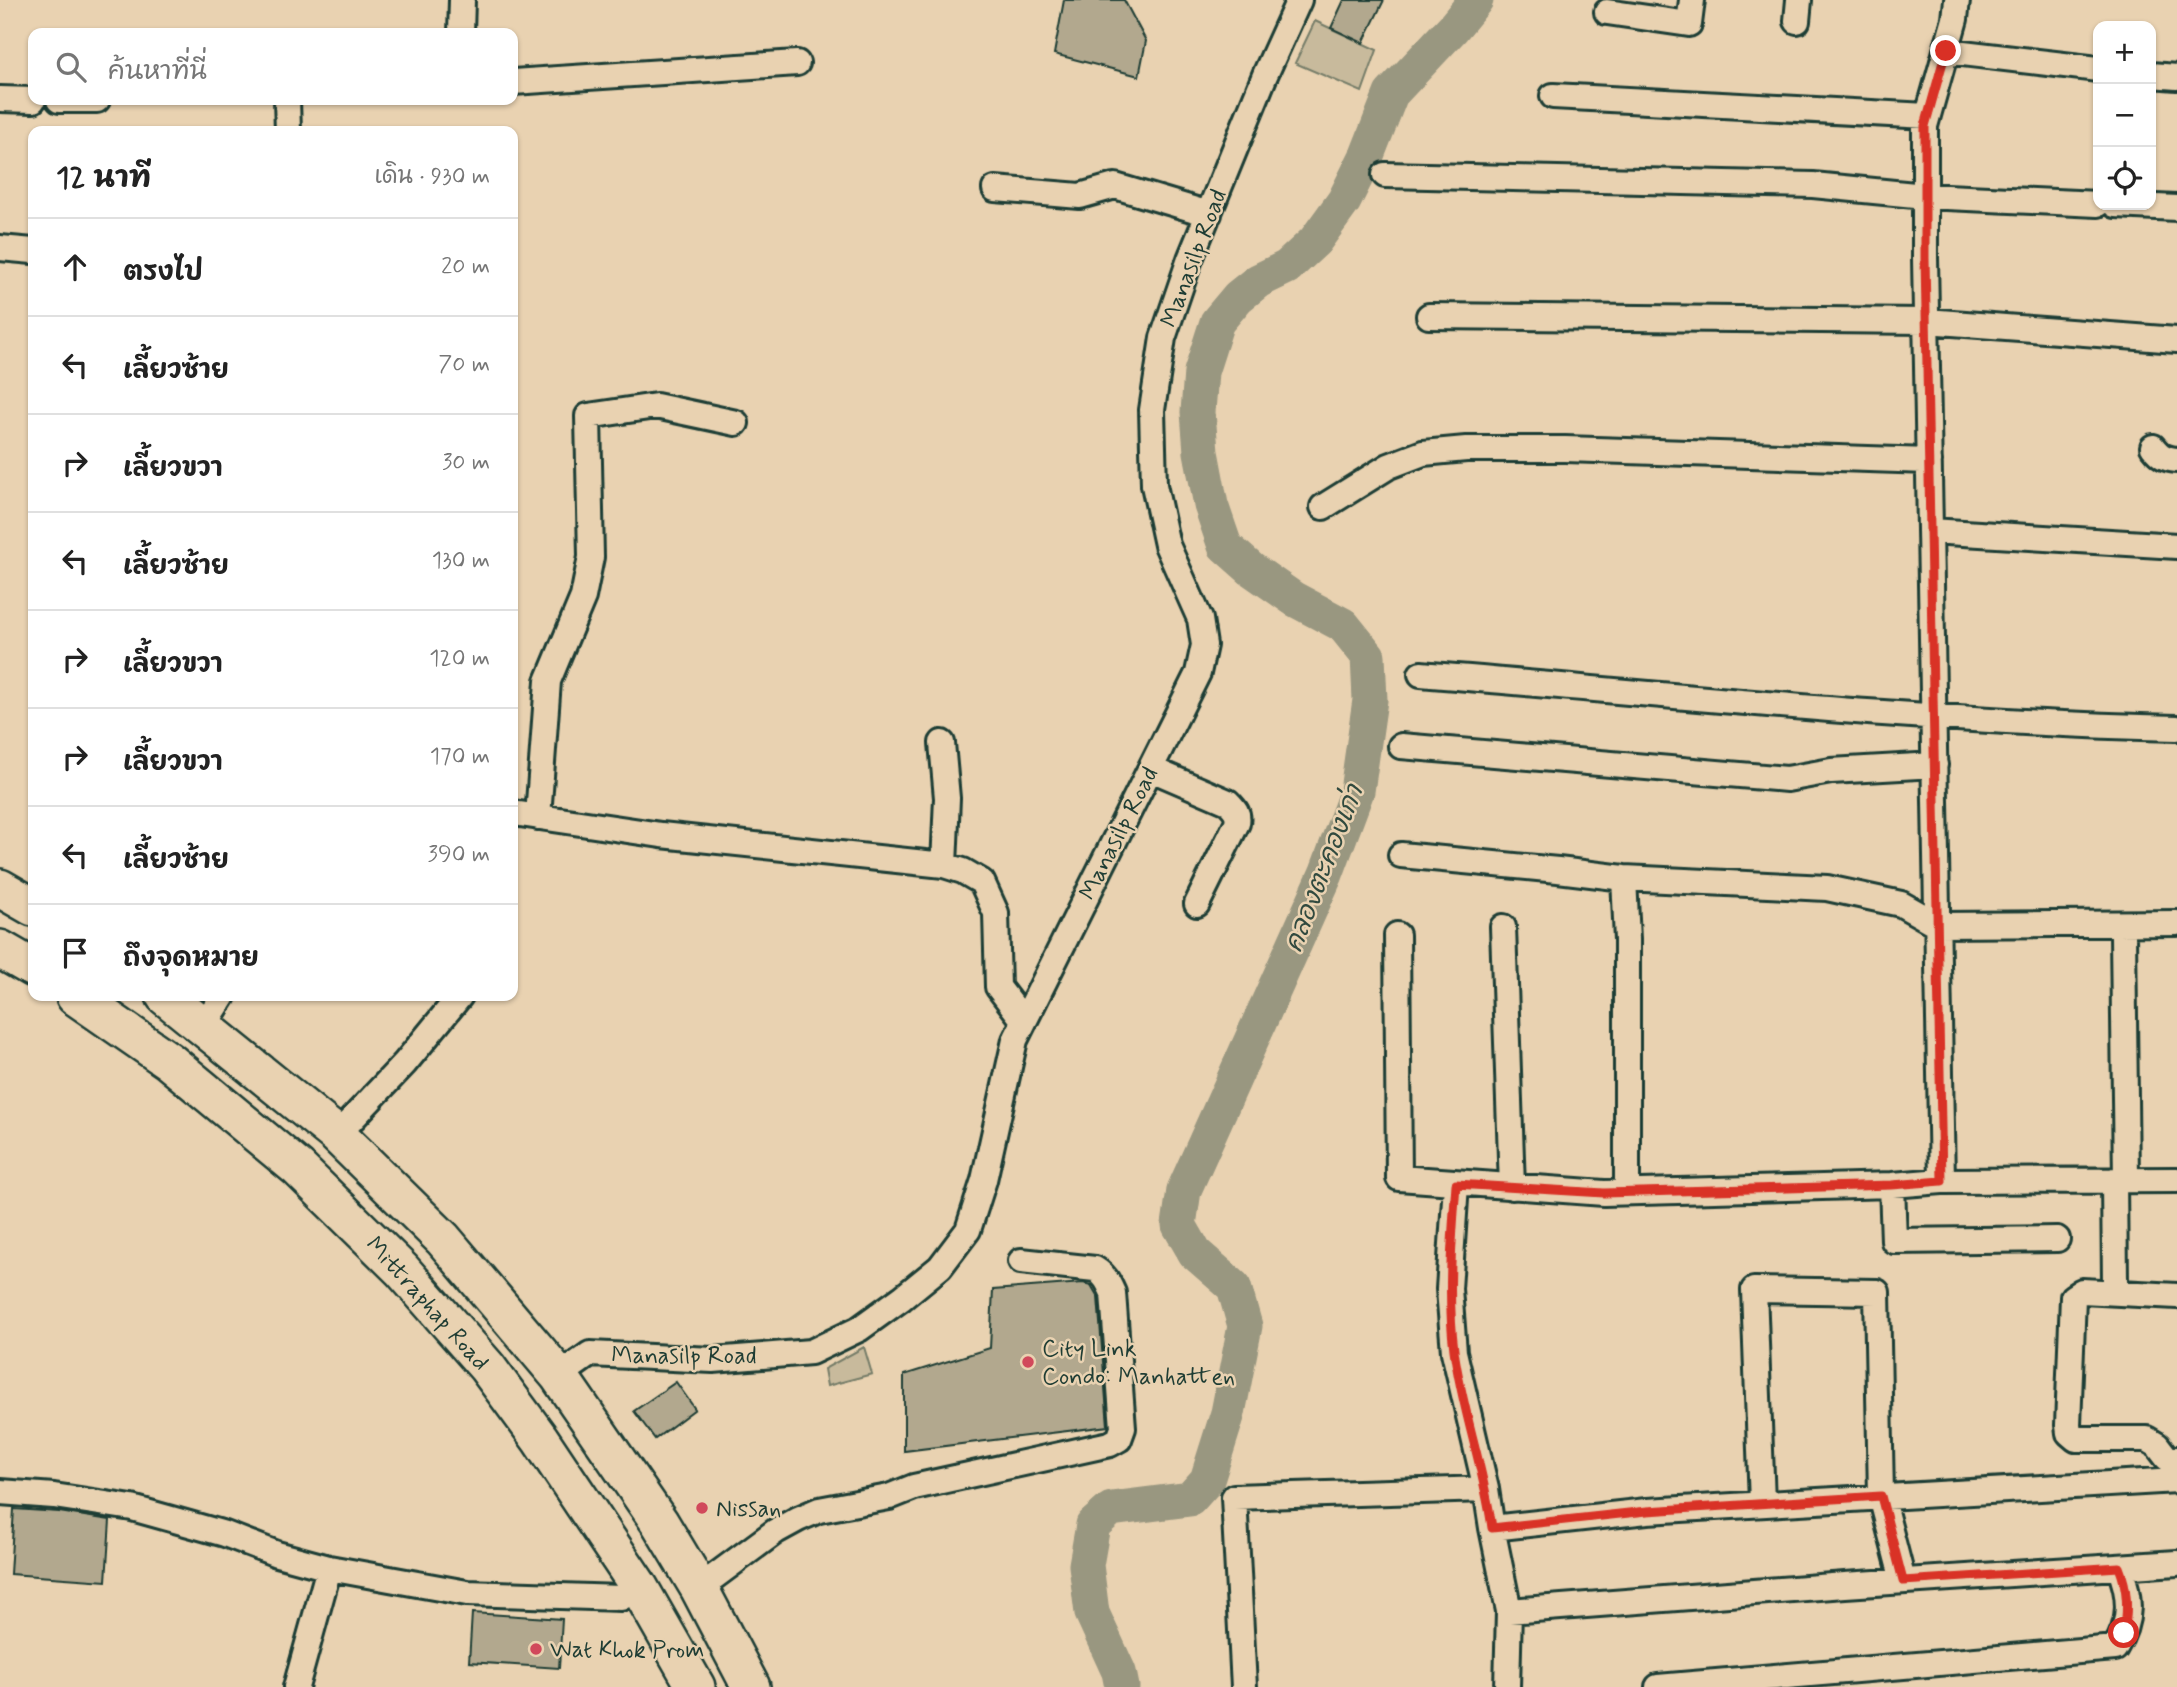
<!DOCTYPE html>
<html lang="th">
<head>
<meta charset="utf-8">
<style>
  :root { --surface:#fff; --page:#f6f6f6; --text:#222; --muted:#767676; --line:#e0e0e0 }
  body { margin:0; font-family:Mynerve,"Playpen Sans Thai",sans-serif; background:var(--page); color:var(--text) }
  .controls { position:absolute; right:21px; top:21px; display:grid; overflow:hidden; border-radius:14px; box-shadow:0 2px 5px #0004 }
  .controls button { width:63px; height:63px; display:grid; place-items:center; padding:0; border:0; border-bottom:2px solid var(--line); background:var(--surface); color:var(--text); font:35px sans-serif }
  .stop { position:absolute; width:21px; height:21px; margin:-16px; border:5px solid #d93025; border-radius:50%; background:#fff }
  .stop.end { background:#d93025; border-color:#fff; box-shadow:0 2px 7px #0008 }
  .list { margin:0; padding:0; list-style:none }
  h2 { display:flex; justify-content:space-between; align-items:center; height:91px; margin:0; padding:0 28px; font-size:30px }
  h2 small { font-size:23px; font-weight:400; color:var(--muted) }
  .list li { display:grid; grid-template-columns:46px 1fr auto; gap:21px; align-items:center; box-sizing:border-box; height:98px; padding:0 28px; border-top:2px solid var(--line) }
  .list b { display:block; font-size:26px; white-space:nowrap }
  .list em { font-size:23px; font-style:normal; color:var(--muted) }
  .icon { flex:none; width:38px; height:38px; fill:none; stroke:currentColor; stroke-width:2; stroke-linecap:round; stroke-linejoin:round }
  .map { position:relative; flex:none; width:2177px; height:1687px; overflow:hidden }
  .search { position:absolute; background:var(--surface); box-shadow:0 2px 5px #0004; left:28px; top:28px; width:490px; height:77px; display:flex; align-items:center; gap:18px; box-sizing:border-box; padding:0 24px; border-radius:14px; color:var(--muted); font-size:26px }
  .panel { position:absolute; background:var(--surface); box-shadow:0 2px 5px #0004; left:28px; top:126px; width:490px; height:875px; border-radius:14px }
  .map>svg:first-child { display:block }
  .green { fill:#c8ba9c; stroke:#747c68; stroke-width:2 }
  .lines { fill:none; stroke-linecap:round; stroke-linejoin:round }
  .river { stroke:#999780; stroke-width:35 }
  .building { fill:#b2a88e; stroke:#1f3d34; stroke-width:2 }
  .minor-casing { stroke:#1f3d34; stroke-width:30 }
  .highway-casing { stroke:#1f3d34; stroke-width:42 }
  .minor { stroke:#e9d2b1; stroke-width:24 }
  .highway { stroke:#e9d2b1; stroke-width:37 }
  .route { stroke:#d93025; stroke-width:9 }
  .poi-dot { fill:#d1495b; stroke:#e9d2b1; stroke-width:2.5 }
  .labels { text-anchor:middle; stroke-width:5; stroke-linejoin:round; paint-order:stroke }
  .street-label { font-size:24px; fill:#1f3d34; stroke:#e9d2b1 }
  .poi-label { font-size:24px; fill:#1f3d34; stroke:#e9d2b1; text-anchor:start }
  .water-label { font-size:26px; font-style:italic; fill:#314a3f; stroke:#e9d2b1 }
</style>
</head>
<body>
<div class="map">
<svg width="2177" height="1687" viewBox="0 0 2177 1687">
  <rect width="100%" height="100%" fill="#e9d2b1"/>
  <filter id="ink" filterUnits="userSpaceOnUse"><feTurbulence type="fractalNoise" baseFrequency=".0143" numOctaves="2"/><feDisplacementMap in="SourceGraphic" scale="14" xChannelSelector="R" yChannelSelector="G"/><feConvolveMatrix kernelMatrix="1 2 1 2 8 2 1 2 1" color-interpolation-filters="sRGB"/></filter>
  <g filter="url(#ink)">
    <path class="green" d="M1315,21L1377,50L1362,92L1295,63Z
      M864,1347L872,1374L827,1386L824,1369Z"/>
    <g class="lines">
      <path class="river" d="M1122,1687L1119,1672L1092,1613L1086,1565L1093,1525L1111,1509L1190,1499L1207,1480L1228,1413L1245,1326L1234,1287L1195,1253L1179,1225L1184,1190L1326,874L1357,791L1370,700L1368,656L1343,625L1294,599L1251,569L1225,546L1211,505L1201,452L1198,412L1201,372L1217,322L1238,297L1258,281L1287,267L1315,241L1344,201L1367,155L1391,94L1453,28L1476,0"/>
    </g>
    <path class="building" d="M1064,0H1124L1146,41L1139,76L1054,54Z
      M1344,0H1384L1363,43L1331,28Z
      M1083,1283L1091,1285L1098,1297L1108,1426L904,1451V1375L990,1348L993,1290Z
      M676,1382L695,1409L655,1439L634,1411Z
      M14,1509L59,1512L110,1520L106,1581L10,1574Z
      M472,1613L562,1619L559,1668L469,1662Z"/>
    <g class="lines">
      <g class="minor-casing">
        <path id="minor" d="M1607,12L1689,24L1692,0
          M1797,21L1799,0
          M461,33L462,0
          M1946,51L2098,69
          M2151,75L2177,77
          M513,82L797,63
          M1553,96L1927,116
          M0,99L33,100
          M59,100H97
          M287,100L288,131
          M1385,175L1813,185L1925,196L2098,204
          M995,189L1080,196L1115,186L1209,214
          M2115,205L2177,208
          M0,248L33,251
          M1429,316L1926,321L2177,340
          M2153,447C2160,456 2165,459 2177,460
          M1323,507L1389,466L1423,453L1466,449H1565L1929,461
          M1930,531L2177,546
          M1421,674C1673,695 1925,722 2177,728
          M942,743L947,798L944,865
          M1401,746L1787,779L1831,771L1935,765
          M1151,769L1228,802C1235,809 1239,813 1237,823L1197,904
          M513,813L661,835L944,865L963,871L982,882L996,913L998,987L1024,1021
          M538,817L548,681L583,597L591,557L588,416L656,406L736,423
          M1401,855L1558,870L1624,878L1827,888L1901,904L1938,925L2177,923
          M1624,878L1627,940V1192
          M1503,927L1512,1187
          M2123,934L2126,1180
          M1397,935L1399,1178L1604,1193L1892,1185L1942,1181L2177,1180
          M204,1026L223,996
          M337,1135L405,1063L460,996
          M2114,1180L2115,1282
          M1942,1181L1925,258V126L1955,19L1957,0
          M1456,1184L1449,1289L1454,1352L1486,1489L1492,1528L1509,1611L1507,1687
          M1892,1185L1894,1241L2057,1239
          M2177,1296L2082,1291L2073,1297L2068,1425L2069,1433L2076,1439H2147L2157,1445L2167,1458L2177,1459
          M559,1376L590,1354L713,1360L811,1352L859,1329L902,1298L940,1267L968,1230L984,1180L1015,1040L1198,673L1204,645L1200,619L1167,545L1154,485L1152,410L1163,338L1190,259L1265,75L1299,0
          M0,1492L54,1496L132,1508L225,1534L277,1554L329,1568L467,1593L621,1598L639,1587
          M1762,1503L1754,1290L1877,1292L1881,1496L1903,1581
          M1492,1528L1647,1511L2177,1480
          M699,1588L776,1531L798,1519L819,1510L889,1497L914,1487L1110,1444L1119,1439L1123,1428L1113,1293C1108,1282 1105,1275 1095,1269L1021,1261
          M1509,1611L1845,1585L2177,1563
          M296,1687L329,1568
          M1244,1687L1234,1497L1486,1489
          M1658,1687L2115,1648C2132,1621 2131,1596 2119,1567"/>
      </g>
      <g class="highway-casing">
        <path id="highway" d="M0,888L33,907
          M0,949L33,968
          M75,996L169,1061L298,1168L402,1270L487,1367L540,1439L639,1587L696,1687
          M165,996L337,1135L443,1239L559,1376L660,1523L699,1588L751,1687"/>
      </g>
      <use href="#minor" class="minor"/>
      <use href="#highway" class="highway"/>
    </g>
  </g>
  <g class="lines" filter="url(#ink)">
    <path class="route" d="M1946,51L1925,126V258L1942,1181L1892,1185L1604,1193L1456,1184C1452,1240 1447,1294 1454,1350C1462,1410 1484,1468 1492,1528L1647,1511L1881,1496L1903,1581L2119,1567C2128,1589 2128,1609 2124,1633"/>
  </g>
  <g class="poi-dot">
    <circle cx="1028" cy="1362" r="7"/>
    <circle cx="702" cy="1508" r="7"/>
    <circle cx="536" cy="1649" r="7"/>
  </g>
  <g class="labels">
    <g class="street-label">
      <text transform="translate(1193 258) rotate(-69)" y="8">Manasilp Road</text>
      <text transform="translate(1118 833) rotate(-63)" y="8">Manasilp Road</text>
      <text transform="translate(428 1303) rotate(48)" y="8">Mittraphap Road</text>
      <text x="684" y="1363">Manasilp Road</text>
    </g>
    <g class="poi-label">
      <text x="1042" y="1356">City Link<tspan x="1042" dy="28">Condo: Manhatten</tspan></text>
      <text x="716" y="1516">Nissan</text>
      <text x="550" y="1657">Wat Khok Prom</text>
    </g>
    <g class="water-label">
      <text transform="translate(1323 868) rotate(-69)" y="9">คลองตะคองเก่า</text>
    </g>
  </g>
</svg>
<div class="controls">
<button>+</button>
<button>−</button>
<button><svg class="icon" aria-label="locate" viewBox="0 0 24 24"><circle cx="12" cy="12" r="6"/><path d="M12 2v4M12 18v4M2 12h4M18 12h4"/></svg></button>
</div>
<div class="stop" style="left:2124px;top:1633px"></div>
<div class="stop end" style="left:1946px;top:51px"></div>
<div class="search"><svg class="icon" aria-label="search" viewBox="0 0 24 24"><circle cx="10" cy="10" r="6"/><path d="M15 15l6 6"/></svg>ค้นหาที่นี่</div>
<section class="panel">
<h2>12 นาที<small>เดิน · 930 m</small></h2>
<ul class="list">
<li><svg class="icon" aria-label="ahead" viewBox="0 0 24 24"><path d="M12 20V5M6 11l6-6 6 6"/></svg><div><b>ตรงไป</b></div><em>20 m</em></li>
<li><svg class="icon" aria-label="left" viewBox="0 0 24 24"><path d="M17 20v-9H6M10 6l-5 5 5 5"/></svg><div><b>เลี้ยวซ้าย</b></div><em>70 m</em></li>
<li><svg class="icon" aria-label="right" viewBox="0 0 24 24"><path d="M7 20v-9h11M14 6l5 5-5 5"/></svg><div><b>เลี้ยวขวา</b></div><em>30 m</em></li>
<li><svg class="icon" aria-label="left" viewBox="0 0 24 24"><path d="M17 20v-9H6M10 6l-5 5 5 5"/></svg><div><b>เลี้ยวซ้าย</b></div><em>130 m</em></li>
<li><svg class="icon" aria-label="right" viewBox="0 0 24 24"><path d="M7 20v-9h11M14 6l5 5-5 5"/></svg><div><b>เลี้ยวขวา</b></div><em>120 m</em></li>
<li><svg class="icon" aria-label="right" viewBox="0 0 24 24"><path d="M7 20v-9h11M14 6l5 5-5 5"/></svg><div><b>เลี้ยวขวา</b></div><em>170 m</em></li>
<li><svg class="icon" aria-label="left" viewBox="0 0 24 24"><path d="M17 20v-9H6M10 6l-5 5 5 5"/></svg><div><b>เลี้ยวซ้าย</b></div><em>390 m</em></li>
<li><svg class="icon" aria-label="arrive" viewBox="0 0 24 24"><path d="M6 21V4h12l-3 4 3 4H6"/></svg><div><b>ถึงจุดหมาย</b></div></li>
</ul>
</section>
</div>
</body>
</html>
